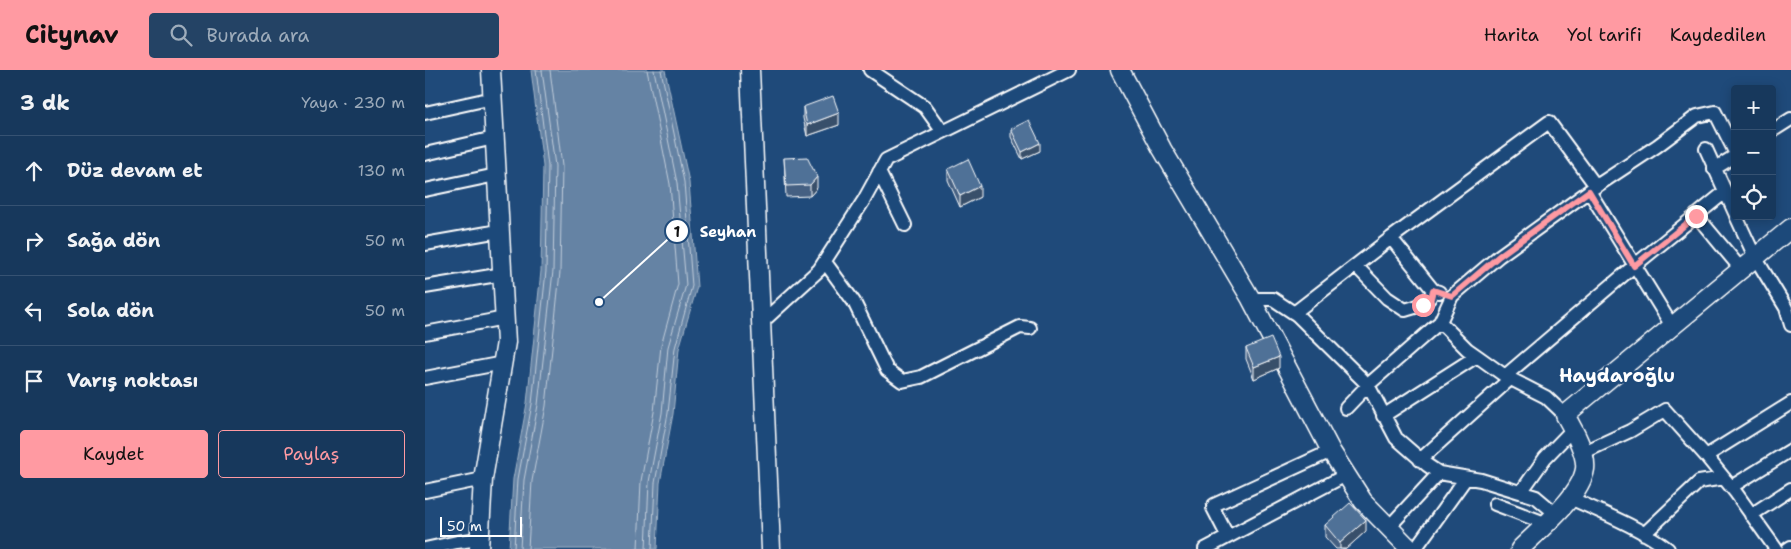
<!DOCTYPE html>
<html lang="tr">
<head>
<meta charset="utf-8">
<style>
  :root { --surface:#17385c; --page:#244365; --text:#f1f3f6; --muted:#9eacbb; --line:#365272; --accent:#ff9aa2 }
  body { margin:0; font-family:"Shantell Sans",sans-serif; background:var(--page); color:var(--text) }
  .controls { position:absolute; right:15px; top:15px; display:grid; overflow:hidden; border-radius:5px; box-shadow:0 2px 12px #0003 }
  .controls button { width:45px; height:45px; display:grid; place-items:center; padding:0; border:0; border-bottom:1px solid var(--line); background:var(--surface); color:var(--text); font:25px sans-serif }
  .scale { position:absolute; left:15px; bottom:12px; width:82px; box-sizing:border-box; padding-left:5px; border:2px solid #fff; border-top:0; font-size:14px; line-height:18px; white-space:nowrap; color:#fff; -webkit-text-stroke:4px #1f4a7a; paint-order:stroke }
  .stop { position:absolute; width:15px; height:15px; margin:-11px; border:4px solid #ff9aa2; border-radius:50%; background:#fff }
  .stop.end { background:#ff9aa2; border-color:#fff; box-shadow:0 1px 5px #0008 }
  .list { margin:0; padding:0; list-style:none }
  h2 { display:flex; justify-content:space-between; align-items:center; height:65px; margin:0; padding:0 20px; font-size:21px }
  h2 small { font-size:16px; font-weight:400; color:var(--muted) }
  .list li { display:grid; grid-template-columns:32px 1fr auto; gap:15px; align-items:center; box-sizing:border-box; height:70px; padding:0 20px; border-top:1px solid var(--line) }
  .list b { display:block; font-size:19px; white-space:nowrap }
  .list em { font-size:16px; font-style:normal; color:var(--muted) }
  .actions { display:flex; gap:10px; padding:15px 20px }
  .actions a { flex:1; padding:11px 0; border:1px solid var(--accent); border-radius:5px; text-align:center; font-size:18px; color:var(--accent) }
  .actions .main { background:var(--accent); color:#111 }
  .icon { flex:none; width:28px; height:28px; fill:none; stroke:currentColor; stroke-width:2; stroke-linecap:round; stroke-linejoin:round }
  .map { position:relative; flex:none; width:1366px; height:479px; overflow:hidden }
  header { display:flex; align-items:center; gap:30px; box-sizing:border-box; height:70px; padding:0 25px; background:var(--accent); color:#111 }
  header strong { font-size:24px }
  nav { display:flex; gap:28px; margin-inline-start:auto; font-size:18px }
  .search { width:350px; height:45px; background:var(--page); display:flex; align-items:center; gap:12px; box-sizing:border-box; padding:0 18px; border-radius:5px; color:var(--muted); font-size:19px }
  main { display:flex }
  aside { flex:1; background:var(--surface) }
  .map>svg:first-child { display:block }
  .water { fill:#6583a4; stroke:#a3b5c8 }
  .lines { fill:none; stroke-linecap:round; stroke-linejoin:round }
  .shore { stroke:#c1cddb; stroke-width:1 }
  .street-casing { stroke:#fff; stroke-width:16 }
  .secondary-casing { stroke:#fff; stroke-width:21 }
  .street { stroke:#1f4a7a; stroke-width:12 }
  .secondary { stroke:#1f4a7a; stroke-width:18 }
  .wall { fill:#456182; stroke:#fff }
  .shaded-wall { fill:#384f6a; stroke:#fff }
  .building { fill:#507197; stroke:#fff }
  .route { stroke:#ff9aa2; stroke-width:6 }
  .labels { text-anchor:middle; stroke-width:4; stroke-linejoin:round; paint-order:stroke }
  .district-label { font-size:19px; font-weight:bold; fill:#fff; stroke:#1f4a7a }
  .leader { fill:none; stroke:#fff; stroke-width:2 }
  .callout-dot { fill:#fff; stroke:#1f4a7a; stroke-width:2 }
  .mark-label { font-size:15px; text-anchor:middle; font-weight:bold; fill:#111 }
  .callout-label { font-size:15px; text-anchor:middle; font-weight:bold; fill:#fff; stroke:#1f4a7a; stroke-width:4; stroke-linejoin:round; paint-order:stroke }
</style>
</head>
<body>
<header>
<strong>Citynav</strong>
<div class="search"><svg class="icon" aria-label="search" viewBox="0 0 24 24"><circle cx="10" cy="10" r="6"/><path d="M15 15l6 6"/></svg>Burada ara</div>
<nav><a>Harita</a><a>Yol tarifi</a><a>Kaydedilen</a></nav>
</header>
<main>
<aside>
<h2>3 dk<small>Yaya · 230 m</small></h2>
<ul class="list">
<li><svg class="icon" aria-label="ahead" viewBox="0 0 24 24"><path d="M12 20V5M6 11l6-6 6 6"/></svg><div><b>Düz devam et</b></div><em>130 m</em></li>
<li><svg class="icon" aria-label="right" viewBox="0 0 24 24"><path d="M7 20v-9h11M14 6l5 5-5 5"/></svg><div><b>Sağa dön</b></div><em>50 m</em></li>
<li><svg class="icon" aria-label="left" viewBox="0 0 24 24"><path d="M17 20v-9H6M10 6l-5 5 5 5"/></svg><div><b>Sola dön</b></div><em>50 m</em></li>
<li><svg class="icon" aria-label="arrive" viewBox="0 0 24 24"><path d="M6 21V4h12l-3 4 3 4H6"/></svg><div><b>Varış noktası</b></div></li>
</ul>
<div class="actions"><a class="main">Kaydet</a><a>Paylaş</a></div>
</aside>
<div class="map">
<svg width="1366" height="479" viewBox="0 0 1366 479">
  <rect width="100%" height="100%" fill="#1f4a7a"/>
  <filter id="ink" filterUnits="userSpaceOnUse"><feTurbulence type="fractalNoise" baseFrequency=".02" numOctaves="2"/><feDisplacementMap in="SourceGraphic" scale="10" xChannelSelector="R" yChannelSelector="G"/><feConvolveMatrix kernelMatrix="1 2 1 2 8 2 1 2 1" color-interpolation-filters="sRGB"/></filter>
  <g filter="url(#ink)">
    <path class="water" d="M106,0H240L264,112L272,217L254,279L248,344L235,413L232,479H84L88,409L102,333L116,201L118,96Z"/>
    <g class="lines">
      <path class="shore" d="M89,479L93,409L107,334L121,201L123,96L111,0
        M95,479L99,410L113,335L128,201L130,96L117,0
        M103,479L107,411L121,336L135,202L137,96L125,0
        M213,479L216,411L229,342L236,276L253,214L245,114L222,0
        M221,479L224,412L237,343L243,277L261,215L252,113L229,0
        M227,479L230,413L243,343L250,278L267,216L259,112L236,0"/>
      <g class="street-casing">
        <path id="street" d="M445,0L500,37L518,62
          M0,43L68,28
          M1347,61L1366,49
          M1281,79L1310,143
          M0,84L69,68
          M1289,99L1310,86
          M454,102L480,155
          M0,120L71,105
          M1164,121L1247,256
          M1271,145L1316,199
          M1311,146L1330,187L1361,238L1366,255
          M966,168L1008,220L1014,222
          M0,174L74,161
          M400,192L429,232L462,300L477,311L496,307L595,257L605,258
          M931,196L962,228L980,240C994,236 1004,234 1008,220
          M0,217L78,204
          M826,229H848L872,245L943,315L971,368L1002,395L1014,403L1056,410L1111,427L1130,443
          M869,243L966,168L1124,52L1171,116
          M1015,252L1042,279L1052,286L1080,306L1121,327L1140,345
          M336,253L394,200L439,130L461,90L644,0
          M0,263L80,248
          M1080,306L1209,196L1300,122
          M0,308L78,293
          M921,338L943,315L1015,252L1027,226L1074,186L1164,121L1232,76L1272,46L1290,42L1310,82
          M958,346L1052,286
          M1157,383L1205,361L1240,340L1281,386L1311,423L1351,479
          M1281,386L1366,333
          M995,390L1085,309
          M1306,417L1366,380
          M0,421L58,409
          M1096,422L1120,388L1148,359
          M1145,428C1178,443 1214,457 1243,479
          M1070,434L1120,453
          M1326,445L1366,419
          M964,457L1014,403
          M1219,464L1274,412L1299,408
          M803,467L788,438L789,435L906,381
          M0,479L32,472L55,469
          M780,479L921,405
          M990,479L1041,408
          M1363,479L1366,477"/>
      </g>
      <g class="secondary-casing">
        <path id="secondary" d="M325,0L346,479
          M695,0L737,79L826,229L906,381L938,431L985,479
          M54,479L58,409L81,272L66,0
          M1095,479C1114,460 1156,426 1160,399C1162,383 1148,359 1140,345L1366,158"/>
      </g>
      <use href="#street" class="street"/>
      <use href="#secondary" class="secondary"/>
    </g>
    <path class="wall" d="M378,37L414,55L382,66L378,48Z
      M586,59L615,81L597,89L586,67Z
      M359,88L392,118L385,126L361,127Z
      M523,99L555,127L535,137L523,110Z
      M821,278L854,298L829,309L821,289Z
      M900,455L941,461L921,479H911L900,467Z"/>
    <path class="shaded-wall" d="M414,43V55L382,66V55Z
      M615,73V81L597,89V82Z
      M392,107V118L385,126V115Z
      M555,116V127L535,137V126Z
      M854,287V298L829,309V297Z
      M941,450V461L921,479H915V473Z"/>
    <path class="building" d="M408,26L414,43L382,55L378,37Z
      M604,50L615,73L597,82L586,59Z
      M382,87L392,107L385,115L361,116L359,88Z
      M543,89L555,116L535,126L523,99Z
      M846,268L854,287L829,297L821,278Z
      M925,433L941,450L915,473L900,455Z"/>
  </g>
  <g class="lines" filter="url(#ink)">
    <path class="route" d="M998,235L1006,228L1008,220L1027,226L1074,186L1164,121L1209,196L1271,146"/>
  </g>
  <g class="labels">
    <g class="district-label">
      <text x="1192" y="312">Haydaroğlu</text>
    </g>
  </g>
  <path class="leader" d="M174 232L252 161"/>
  <g class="callout-dot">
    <circle cx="174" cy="232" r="5"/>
    <circle cx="252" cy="161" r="12"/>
  </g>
  <g class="mark-label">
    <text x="252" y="167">1</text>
  </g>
  <g class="callout-label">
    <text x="303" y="167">Seyhan</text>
  </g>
</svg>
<div class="controls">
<button>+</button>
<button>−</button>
<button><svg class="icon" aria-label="locate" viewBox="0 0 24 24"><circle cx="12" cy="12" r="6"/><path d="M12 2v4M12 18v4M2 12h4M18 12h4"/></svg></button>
</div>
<div class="scale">50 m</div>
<div class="stop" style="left:998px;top:235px"></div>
<div class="stop end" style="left:1271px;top:146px"></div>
</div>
</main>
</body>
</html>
